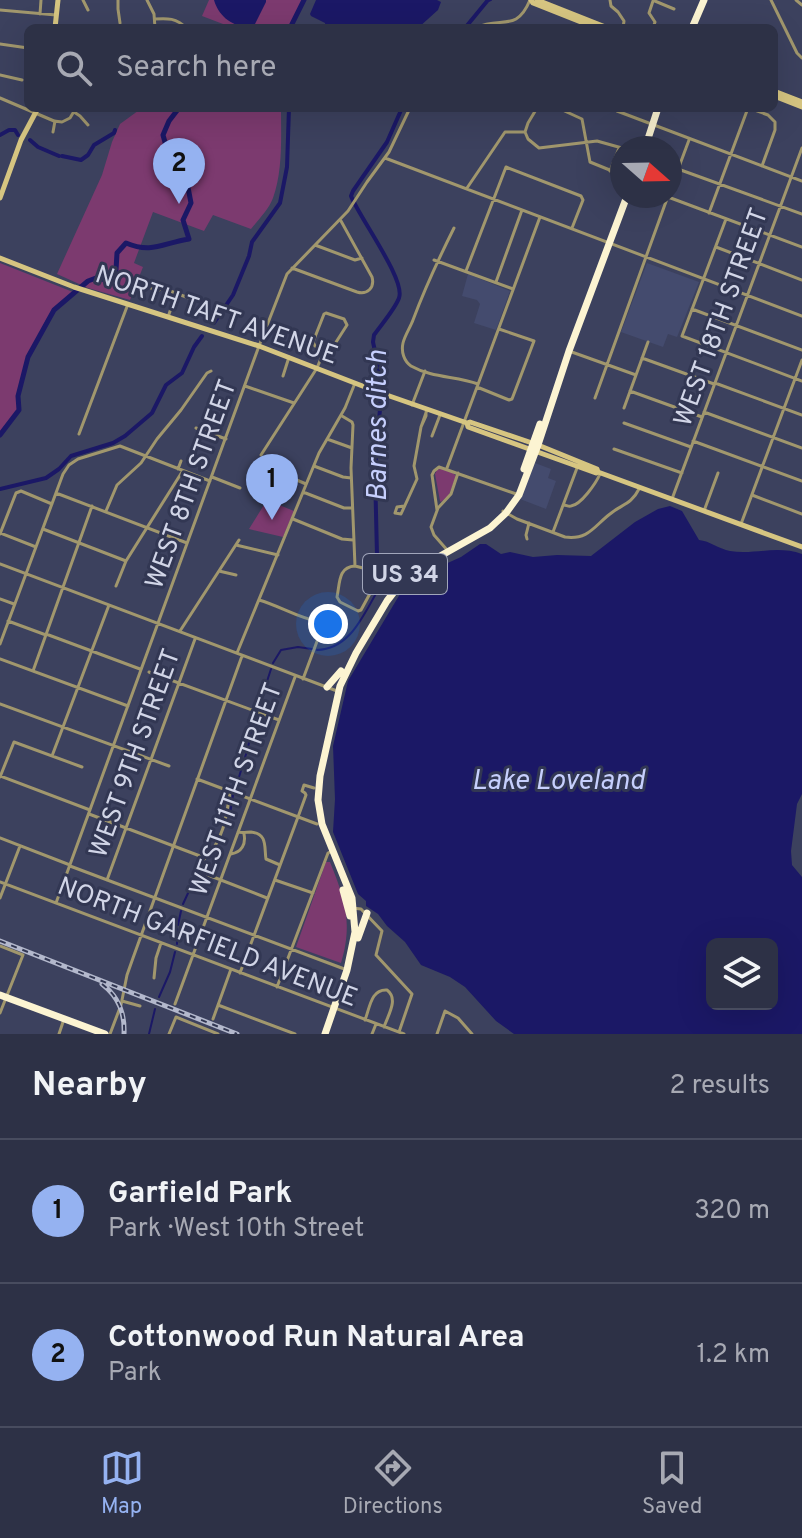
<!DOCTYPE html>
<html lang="en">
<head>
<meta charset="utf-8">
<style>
  :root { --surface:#2d3146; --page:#393d51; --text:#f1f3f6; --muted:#a7a9b3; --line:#484c5f; --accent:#95b2f1 }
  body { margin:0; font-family:Overpass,sans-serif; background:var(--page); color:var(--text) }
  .controls { position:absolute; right:24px; bottom:24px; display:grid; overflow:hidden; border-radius:12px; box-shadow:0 8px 32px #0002 }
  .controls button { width:72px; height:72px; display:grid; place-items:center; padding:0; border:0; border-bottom:2px solid var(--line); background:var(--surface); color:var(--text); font:40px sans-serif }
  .compass { position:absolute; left:610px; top:136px; width:72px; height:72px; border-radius:50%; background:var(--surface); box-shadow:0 8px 32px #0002; rotate:110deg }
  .you { position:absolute; left:328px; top:624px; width:28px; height:28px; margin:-20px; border:6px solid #fff; border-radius:50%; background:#1a73e8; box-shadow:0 0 0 12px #1a73e833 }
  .badge { display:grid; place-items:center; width:52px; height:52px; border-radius:50%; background:var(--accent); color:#111; font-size:26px; font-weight:700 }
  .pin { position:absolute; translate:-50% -66px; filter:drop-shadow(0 2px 4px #0008) }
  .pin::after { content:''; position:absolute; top:42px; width:28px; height:24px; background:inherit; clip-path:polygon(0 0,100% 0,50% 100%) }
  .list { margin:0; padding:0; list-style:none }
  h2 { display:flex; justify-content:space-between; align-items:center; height:104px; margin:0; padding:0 32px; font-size:34px }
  h2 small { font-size:26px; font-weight:400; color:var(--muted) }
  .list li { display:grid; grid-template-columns:52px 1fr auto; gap:24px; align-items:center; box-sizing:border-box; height:144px; padding:0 32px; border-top:2px solid var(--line) }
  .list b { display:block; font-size:30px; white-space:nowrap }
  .list p { margin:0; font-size:26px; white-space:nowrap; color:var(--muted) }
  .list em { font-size:26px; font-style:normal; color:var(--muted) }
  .icon { flex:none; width:44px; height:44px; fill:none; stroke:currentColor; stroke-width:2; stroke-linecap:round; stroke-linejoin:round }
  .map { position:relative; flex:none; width:802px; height:1034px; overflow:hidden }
  .search { position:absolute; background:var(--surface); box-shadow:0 8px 32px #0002; left:24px; right:24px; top:24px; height:88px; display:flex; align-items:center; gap:20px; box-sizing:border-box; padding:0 28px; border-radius:12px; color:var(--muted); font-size:30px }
  .sheet { height:392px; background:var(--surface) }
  nav { display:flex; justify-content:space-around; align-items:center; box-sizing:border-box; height:112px; border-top:2px solid var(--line); background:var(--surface); font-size:22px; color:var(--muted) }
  nav a { display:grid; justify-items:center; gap:4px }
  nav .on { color:var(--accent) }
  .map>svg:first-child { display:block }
  .built { fill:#444b6e }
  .green { fill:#7c3a6f }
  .water { fill:#1b1866; fill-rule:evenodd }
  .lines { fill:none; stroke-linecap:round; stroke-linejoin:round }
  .stream { stroke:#1b1866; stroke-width:2 }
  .canal { stroke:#1b1866; stroke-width:4 }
  .river { stroke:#1b1866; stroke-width:5 }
  .minor { stroke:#a1976d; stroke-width:3 }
  .secondary { stroke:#d6c581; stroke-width:5 }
  .trunk { stroke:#fcf4d2; stroke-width:7 }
  .rail-casing { stroke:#b3b8cc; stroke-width:5 }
  .rail { stroke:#323753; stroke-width:2; stroke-dasharray:6; stroke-linecap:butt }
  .labels { text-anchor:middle; stroke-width:6; stroke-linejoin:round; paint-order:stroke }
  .shield { fill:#323753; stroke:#a1a6bb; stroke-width:2 }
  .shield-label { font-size:24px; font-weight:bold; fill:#d1d5e7 }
  .street-label { font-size:26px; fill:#d1d5e7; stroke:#323753 }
  .water-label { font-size:28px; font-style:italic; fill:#c6cffd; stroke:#323753 }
</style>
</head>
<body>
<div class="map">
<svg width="802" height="1034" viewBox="0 0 802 1034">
  <rect width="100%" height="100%" fill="#3c415e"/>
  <path class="built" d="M647,263L699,282L677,337L668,334L663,347L621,332Z
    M468,274L510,291L496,330L474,323L480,304L477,300L462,296Z
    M535,463L551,469L548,478L556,481L546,509L520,499Z"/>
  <path class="green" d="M209,0H305L292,28H222L223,24L202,16Z
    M142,108H281C281,136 283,171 273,198C269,209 258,220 251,229L213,215L204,231L153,212L134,263L143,267L130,300L88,288L57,274L102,175L112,142L120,124Z
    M0,263L73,292L54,308L46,320L27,358L17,397V410L0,432Z
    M442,468L453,473L456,476L449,495L441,502L440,501L435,474L437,470Z
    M267,500L294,511L283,537L249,529Z
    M326,862H330C345,899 353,923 341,963L296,947Z"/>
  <path class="water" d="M214,0H266V2L255,24C237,31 219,18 214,0Z
    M316,0H437L441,2L438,10L418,28H326L325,23L311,16L310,14Z
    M670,506L682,511L699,540C710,541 719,549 730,551C754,555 777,545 802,554V794L797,804L791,851L792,865L802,877V1034H514L496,1021L465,987L450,977L421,965L405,942L387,926L378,914L366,906V901L358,894L333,832L335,799L333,746L348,681L400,594L397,591L402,585L406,588L422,582L441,566L461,557L480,544H486L501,554L510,552L533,557L557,555L591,556L635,522L658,509ZM712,944H772V1004H712Z"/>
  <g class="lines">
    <path class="stream" d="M488,1L491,0
      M317,650C352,649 364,612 380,587
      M273,663L281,650L298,647L312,649
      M258,709L271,669
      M235,790L247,751L256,714
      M230,814L233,795
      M183,904L195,878L202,869
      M178,925L181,911
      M177,944V929
      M159,997L170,972L175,952
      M149,1034L155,1009"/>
    <path class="canal" d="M465,28L488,0
      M0,135L9,130H15L18,135
      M30,140L38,147L59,156
      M62,156L81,160L88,155L94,145L114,133L115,130
      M214,323L233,295L249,256L252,242L280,203L287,167L289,108
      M0,489L46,478L59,469L71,456L113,443L125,436L152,413L166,385L182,373L194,347L202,336
      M390,581L378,567L377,555L375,471L382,384L373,342L374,335C381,325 395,309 399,298C406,280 359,217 351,196L353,191L387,142L402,108"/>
    <path class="river" d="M290,28L304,0
      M0,435L19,410L18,396L28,357L54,310L88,281L96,278L107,280L116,270L117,253L126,243C152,254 163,243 189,239L183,220L191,203L186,177L168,153L163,135L169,121L179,108"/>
    <path class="minor" d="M83,0L88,10
      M118,0V9L120,23
      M147,0L154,14L155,28
      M610,0L611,6L618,12L624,21L623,28
      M771,0L797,53L802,58
      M796,0L802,5
      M655,1L674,9
      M0,10L56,15
      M40,14L41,0
      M155,19C167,18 177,18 186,28
      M476,28C500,15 516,34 530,0
      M653,28L655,22L649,13L653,1
      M0,44L28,48
      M0,75L22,80
      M0,98L54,121L62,122L70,118L76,108
      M558,108L582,119L590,162L622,175
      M749,108L768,115L775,122V130L762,166
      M617,111L802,181
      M74,112L80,116L88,125
      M53,132L55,121
      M525,132L528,139L539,148L597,141L622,148
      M525,132L528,123L537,108
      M385,158L802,316
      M678,169L802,214
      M610,171L619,148
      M467,188L505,132H525
      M670,191L689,140
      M668,197L802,247
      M709,213L748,108
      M726,219L682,336L802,381
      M454,228C439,258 425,288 413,320C410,328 405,335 403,343C401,352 404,361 411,366C432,378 456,376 478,384
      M315,245L355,260L362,258
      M716,247L802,280
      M434,260L513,289
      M292,268L357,292C367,295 375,288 372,277L341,221
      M466,271L506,167L581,196L583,200L572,228
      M496,282L522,210
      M161,288L157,292L152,289L157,286L194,300
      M692,309L802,350
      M326,313L344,319L347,325L331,350L324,351L315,346L313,342L324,314Z
      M168,317L176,294
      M569,351L636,375
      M642,358L714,384
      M283,376L289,357
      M715,383L802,415
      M245,386L294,403
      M477,387L509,400L512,399L534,341L499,329
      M630,391L702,417
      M595,398L668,196
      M412,405L425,371
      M624,408L648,342
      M426,412V416L421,427L427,410
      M704,412L802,448
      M342,416L352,422L353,425L351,468L355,566
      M624,423L691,447
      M196,428L226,439
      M79,434L128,304
      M432,436L440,415
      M327,439L352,448
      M693,441L802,481
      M614,449L682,473
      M261,455L317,368L324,351
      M314,466L343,477L351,478
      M447,468L540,217
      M178,469L181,461
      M285,475L306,484
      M212,477L240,488
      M303,492L344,508H352
      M56,493L187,543
      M752,495L802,514
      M672,499L802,148
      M564,505C566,505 569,507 571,506C581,505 596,483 600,474
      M404,506L397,507L395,513L401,514L417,479L414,466L421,427
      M437,510L432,475L434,471L439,467L519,495
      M106,511L117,485L141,463L157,439L181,410L207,373L211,371
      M503,511L517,519L565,537C589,540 594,526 610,514C622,504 631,505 639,489
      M704,511L718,473
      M293,519L342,539L353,540
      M741,524L802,360
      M43,529L126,561
      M553,532L577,468
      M0,533L36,547
      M0,534L16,493L21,491L52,504
      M527,539L526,535L529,523
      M236,545L278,555
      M448,551L434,535L431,527L438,508L451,494L458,473
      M0,564L337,691
      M355,566L363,568L373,588L361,610L358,611L340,602L337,597C340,583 338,567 355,566Z
      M219,571L236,575
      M116,586L126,561L182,472
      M0,599L14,604
      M259,600C280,606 298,618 320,622L323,624L322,628L335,632
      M8,621L46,635
      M180,631L239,540
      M46,634L140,669
      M0,644L63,474L69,465L78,459L120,446L210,481
      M237,653L319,453L345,408L355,383
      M0,659L128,706
      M33,671L92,506
      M149,672L279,720
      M303,679L322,628
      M0,704L169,766
      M52,756L109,605
      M0,776L90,810
      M0,777L14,742L82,767
      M197,779L317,824
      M89,814L200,856C206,861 201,870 208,875L267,898
      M238,832C242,833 247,832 251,832C268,834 264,847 266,859L280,865
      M0,838L70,865
      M231,854C242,852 246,844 244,834
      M203,860C223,843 227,816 230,791
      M70,866L347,970
      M107,880L195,639
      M275,880L313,893
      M0,882L404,1034
      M0,898L20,846
      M56,903L259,346L287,274L348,211L367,182L389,152L410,108
      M352,908L361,909L382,931L376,955L412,994L399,1032
      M0,946L23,955L0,1013
      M240,973L298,817L306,795L305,793L302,791L304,785L314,788
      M154,978L156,958L161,943
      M277,987L328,853L332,851
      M122,1001L140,1006
      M175,1004L295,677
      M218,1005L295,1034
      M213,1019L231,969
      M365,1020C370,1007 371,989 387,990C399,999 388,1015 384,1027
      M59,1034L64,1019
      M110,1034L121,1005L127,975L133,958L242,656
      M169,1034L176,1017L218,1034
      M372,1034L376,1024
      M437,1034L445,1011L458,1018L472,1034"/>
    <path class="secondary" d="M531,0L533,3L596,28
      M537,0L608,28
      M55,28L58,0
      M774,91L802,102
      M774,96L802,107
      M0,198L21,140L38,108
      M0,258L74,287L259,346L378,392L467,423L468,427L596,473L598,472L802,547
      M467,423L470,422L538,445L597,469L598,472"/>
    <path class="trunk" d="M692,28L704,0
      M645,148L658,108
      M524,469L540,424
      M327,687L341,671
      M343,890L350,916
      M358,938L367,913
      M0,995L105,1034
      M325,1034L347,970L355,932L352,898L322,824L318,800L320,776L340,686L356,653L387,601L400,584L426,564L490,528L506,513L519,495L538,445L569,351L627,196"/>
    <g class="rail-casing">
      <path id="rail" d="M0,941L237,1034
        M102,984C119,997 125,1013 124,1034"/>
    </g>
    <use href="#rail" class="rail"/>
  </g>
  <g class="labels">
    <rect class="shield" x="363" y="554" width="84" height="40" rx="6"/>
    <g class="shield-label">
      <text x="405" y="582">US 34</text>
    </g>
    <g class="street-label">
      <text transform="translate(217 314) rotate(19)" y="9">NORTH TAFT AVENUE</text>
      <text transform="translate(720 317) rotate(-70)" y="9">WEST 18TH STREET</text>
      <text transform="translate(190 484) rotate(-70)" y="9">WEST 8TH STREET</text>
      <text transform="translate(134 753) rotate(-70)" y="9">WEST 9TH STREET</text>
      <text transform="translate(235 789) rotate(-70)" y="9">WEST 11TH STREET</text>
      <text transform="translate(208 941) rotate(21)" y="9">NORTH GARFIELD AVENUE</text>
    </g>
    <g class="water-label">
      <text transform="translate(376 426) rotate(-90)" y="10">Barnes ditch</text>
      <text x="558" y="789">Lake Loveland</text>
    </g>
  </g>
</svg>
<div class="controls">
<button><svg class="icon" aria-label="layers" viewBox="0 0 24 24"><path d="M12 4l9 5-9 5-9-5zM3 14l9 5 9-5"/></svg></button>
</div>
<svg class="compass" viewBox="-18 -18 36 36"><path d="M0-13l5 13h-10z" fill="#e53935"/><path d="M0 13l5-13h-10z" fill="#a7a9b3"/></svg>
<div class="you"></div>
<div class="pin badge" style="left:272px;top:520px">1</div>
<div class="pin badge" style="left:179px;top:204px">2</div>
<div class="search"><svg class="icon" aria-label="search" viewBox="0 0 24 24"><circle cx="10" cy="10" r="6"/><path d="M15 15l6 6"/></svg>Search here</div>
</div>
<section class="sheet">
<h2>Nearby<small>2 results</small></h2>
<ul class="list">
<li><span class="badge">1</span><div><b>Garfield Park</b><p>Park · West 10th Street</p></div><em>320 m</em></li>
<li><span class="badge">2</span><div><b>Cottonwood Run Natural Area</b><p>Park</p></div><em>1.2 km</em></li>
</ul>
</section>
<nav>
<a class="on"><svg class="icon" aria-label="map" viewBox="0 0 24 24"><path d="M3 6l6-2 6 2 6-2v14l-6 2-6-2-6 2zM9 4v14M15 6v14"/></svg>Map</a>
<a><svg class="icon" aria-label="directions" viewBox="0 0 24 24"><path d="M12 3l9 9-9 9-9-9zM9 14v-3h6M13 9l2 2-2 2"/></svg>Directions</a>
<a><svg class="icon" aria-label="saved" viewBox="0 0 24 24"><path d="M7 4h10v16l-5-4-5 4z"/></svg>Saved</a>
</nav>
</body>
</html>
